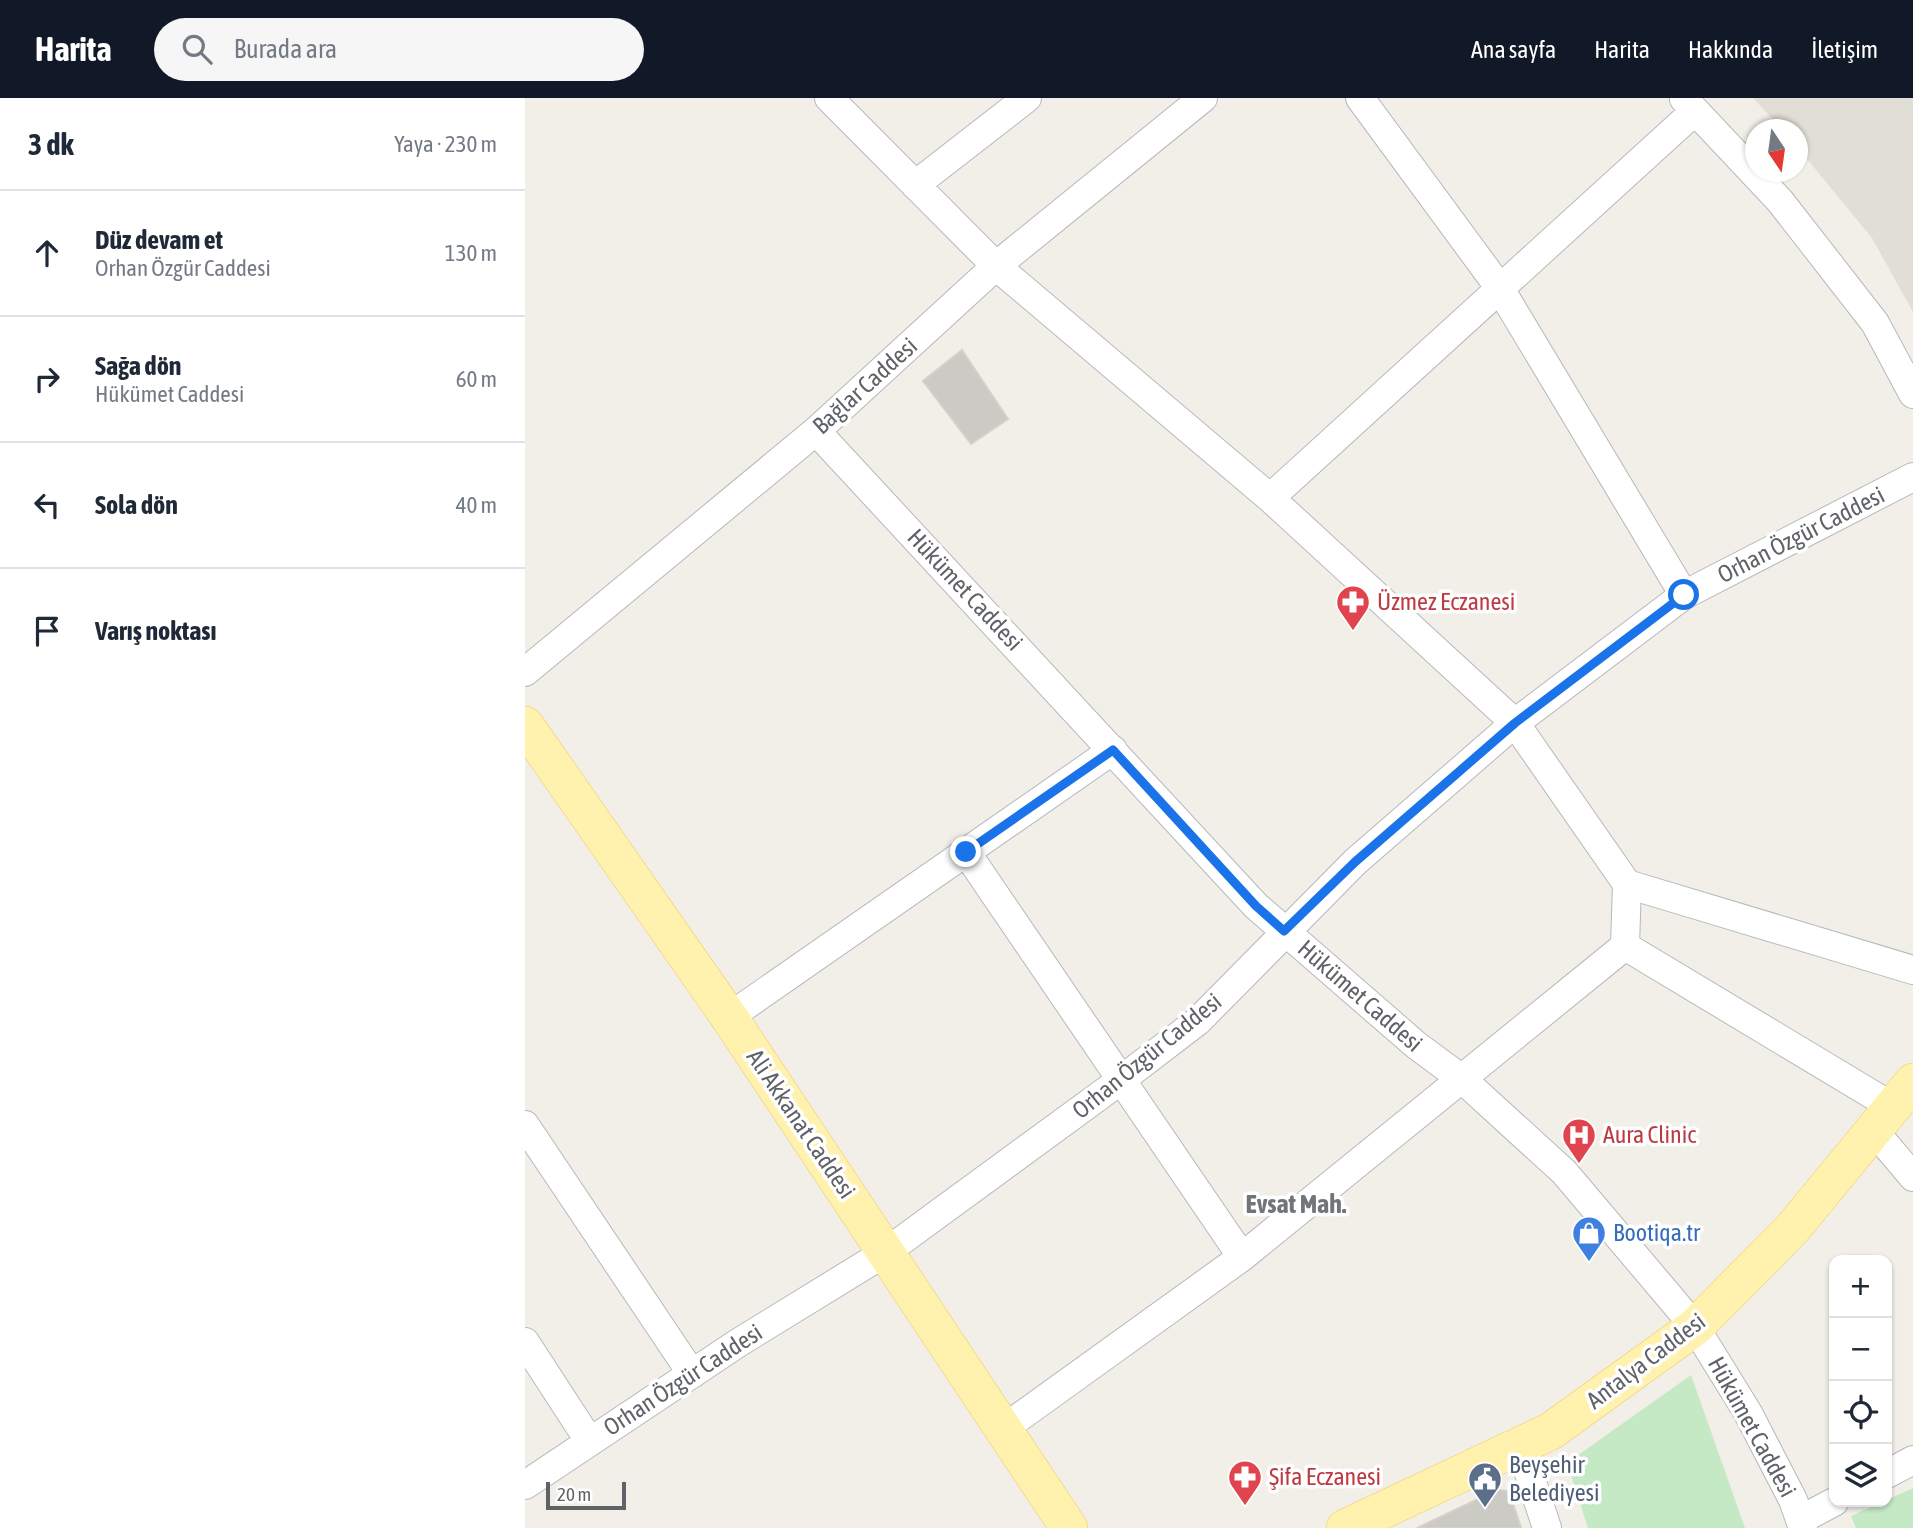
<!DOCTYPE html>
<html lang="tr">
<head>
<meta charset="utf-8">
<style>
  :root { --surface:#fff; --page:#f6f6f7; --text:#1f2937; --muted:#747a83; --line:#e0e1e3; --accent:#111827 }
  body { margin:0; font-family:"Asap Condensed",sans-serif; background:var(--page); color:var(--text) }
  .controls { position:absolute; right:21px; bottom:21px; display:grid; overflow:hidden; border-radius:14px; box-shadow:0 2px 5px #0004 }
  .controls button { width:63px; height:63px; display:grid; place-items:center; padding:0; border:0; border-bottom:2px solid var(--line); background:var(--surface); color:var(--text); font:35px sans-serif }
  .compass { position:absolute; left:1220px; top:21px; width:63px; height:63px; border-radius:50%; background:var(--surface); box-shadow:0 2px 5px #0004; rotate:167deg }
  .scale { position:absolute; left:21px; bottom:18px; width:80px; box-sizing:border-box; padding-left:7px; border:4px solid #5f6368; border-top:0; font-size:19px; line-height:24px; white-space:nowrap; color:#5f6368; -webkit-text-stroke:5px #fff; paint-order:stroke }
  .stop { position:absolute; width:21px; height:21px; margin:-16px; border:5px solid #1a73e8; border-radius:50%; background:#fff }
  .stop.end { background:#1a73e8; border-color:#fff; box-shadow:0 2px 7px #0008 }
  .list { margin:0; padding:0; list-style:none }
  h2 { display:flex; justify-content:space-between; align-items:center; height:91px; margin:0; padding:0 28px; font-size:30px }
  h2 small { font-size:23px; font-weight:400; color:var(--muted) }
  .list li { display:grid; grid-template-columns:46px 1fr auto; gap:21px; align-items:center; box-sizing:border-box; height:126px; padding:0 28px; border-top:2px solid var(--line) }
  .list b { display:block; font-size:26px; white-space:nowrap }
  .list p { margin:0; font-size:23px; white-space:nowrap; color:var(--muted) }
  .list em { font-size:23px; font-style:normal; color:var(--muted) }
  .icon { flex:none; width:38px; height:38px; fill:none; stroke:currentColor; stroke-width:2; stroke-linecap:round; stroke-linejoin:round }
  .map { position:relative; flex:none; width:1388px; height:1430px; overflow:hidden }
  header { display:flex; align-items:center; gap:42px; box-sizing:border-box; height:98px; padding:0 35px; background:var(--accent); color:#fff }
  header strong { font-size:33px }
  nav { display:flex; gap:38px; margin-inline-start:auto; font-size:24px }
  .search { width:490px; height:63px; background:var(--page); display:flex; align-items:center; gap:18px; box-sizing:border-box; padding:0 24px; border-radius:38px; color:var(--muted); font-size:26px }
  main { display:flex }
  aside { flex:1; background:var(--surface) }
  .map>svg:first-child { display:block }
  .education { fill:#e1ded6 }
  .green { fill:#c5e8c5 }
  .building { fill:#cccac5; stroke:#d6d1c6; stroke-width:2 }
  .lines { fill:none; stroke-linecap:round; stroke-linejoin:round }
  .minor-casing { stroke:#b5b8bc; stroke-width:30 }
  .major-casing { stroke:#f2c960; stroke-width:38 }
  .minor { stroke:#fff; stroke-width:28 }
  .major { stroke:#fff2af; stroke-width:37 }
  .route { stroke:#1a73e8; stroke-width:9 }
  .labels { text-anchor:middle; stroke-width:7; stroke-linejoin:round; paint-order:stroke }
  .street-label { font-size:24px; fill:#5f6368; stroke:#fff }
  .health-label { font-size:24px; fill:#be3a42; stroke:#fff; text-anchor:start }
  .shop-label { font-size:24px; fill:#366cbe; stroke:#fff; text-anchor:start }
  .service-label { font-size:24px; fill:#4e5e75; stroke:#fff; text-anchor:start }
  .neighbourhood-label { font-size:26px; font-weight:bold; fill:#70757a; stroke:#fff }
</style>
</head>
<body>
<header>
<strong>Harita</strong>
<div class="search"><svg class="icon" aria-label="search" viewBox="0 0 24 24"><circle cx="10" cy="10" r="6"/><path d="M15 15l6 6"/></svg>Burada ara</div>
<nav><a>Ana sayfa</a><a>Harita</a><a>Hakkında</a><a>İletişim</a></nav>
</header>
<main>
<aside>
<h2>3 dk<small>Yaya · 230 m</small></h2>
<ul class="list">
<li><svg class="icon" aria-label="ahead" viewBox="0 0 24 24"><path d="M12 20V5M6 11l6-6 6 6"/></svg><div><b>Düz devam et</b><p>Orhan Özgür Caddesi</p></div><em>130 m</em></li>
<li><svg class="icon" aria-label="right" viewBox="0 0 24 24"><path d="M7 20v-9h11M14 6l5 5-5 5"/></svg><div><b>Sağa dön</b><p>Hükümet Caddesi</p></div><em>60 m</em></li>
<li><svg class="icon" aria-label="left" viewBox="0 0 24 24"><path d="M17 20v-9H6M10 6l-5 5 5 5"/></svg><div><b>Sola dön</b></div><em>40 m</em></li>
<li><svg class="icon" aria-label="arrive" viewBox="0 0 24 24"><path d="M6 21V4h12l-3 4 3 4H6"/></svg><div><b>Varış noktası</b></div></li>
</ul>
</aside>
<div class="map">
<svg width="1388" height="1430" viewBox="0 0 1388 1430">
  <rect width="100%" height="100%" fill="#f1efe8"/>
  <path class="education" d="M1228,0H1388V214L1347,140L1273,50L1272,32L1257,31Z"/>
  <path class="green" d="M1166,1277L1220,1430H1063L1042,1365Z
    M1388,1390V1430H1331L1326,1418Z"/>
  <path class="building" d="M437,252L483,321L446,346L398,283Z
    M972,1392L984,1393L996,1430H892Z"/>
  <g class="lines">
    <g class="minor-casing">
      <path id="minor" d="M304,0L471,168L745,400L990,625L1102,786L1100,848L717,1159L478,1331
        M835,0L974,189L1159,497
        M1159,1L1255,103L1350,225L1388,296
        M390,87L502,0
        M291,333L731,808L891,947L937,981L1039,1074L1170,1229L1223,1315L1268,1402L1278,1430
        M745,400L1170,13
        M0,574L291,333L471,168L678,0
        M441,754L717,1159
        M1102,786L1388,872
        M1100,848L1368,1009
        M204,919L588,652
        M0,1027L167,1276
        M1350,1034L1388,1079
        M0,1244L65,1344
        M995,1348L1022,1430
        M1362,1376L1388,1362
        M0,1387L213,1245L361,1154L596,982L673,923L830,764L990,625L1159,497L1388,379
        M1275,1422L1309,1404"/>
    </g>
    <g class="major-casing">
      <path id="major" d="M0,627L204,919L544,1430
        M820,1430L1026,1333L1170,1229L1268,1130L1388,984"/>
    </g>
    <use href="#minor" class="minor"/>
    <use href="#major" class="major"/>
  </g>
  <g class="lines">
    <path class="route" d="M441,754L588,652L731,808L759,833L830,764L990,625L1159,497"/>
  </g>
  <defs>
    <g id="pharmacy-pin" transform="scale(1.75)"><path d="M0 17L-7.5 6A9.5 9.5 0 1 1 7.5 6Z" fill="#e0444e" stroke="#fff"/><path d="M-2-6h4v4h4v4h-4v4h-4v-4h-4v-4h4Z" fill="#fff"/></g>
    <g id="hospital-pin" transform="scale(1.75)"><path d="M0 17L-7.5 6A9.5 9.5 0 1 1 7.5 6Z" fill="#e0444e" stroke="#fff"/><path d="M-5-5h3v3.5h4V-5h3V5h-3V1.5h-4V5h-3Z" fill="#fff"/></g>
    <g id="shop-pin" transform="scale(1.75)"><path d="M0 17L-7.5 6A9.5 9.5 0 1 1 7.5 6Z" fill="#3f7fe0" stroke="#fff"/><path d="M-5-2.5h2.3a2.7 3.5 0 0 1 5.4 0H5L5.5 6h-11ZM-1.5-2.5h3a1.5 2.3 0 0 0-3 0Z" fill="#fff"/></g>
    <g id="civic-pin" transform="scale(1.75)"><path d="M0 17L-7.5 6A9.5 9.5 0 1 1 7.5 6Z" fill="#5c6f8a" stroke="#fff"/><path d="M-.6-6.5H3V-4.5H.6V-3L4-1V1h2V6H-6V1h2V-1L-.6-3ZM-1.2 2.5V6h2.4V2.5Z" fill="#fff"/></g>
  </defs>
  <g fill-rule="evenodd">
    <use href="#pharmacy-pin" x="828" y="504"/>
    <use href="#hospital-pin" x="1054" y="1037"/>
    <use href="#shop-pin" x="1064" y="1135"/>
    <use href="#pharmacy-pin" x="720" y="1379"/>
    <use href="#civic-pin" x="960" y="1381"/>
  </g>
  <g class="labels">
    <g class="street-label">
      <text transform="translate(340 288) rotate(-42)" y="8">Bağlar Caddesi</text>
      <text transform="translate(1276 437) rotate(-27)" y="8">Orhan Özgür Caddesi</text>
      <text transform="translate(440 492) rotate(47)" y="8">Hükümet Caddesi</text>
      <text transform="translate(835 898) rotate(41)" y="8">Hükümet Caddesi</text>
      <text transform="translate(622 958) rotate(-39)" y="8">Orhan Özgür Caddesi</text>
      <text transform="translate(276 1026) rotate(56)" y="8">Ali Akkanat Caddesi</text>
      <text transform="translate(1121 1263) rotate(-37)" y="8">Antalya Caddesi</text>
      <text transform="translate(158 1282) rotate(-33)" y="8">Orhan Özgür Caddesi</text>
      <text transform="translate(1227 1329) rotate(61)" y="8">Hükümet Caddesi</text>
    </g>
    <g class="health-label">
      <text x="852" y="512">Üzmez Eczanesi</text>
      <text x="1078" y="1045">Aura Clinic</text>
      <text x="744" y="1387">Şifa Eczanesi</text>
    </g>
    <g class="shop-label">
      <text x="1088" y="1143">Bootiqa.tr</text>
    </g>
    <g class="service-label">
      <text x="984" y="1375">Beyşehir<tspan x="984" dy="28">Belediyesi</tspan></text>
    </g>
    <g class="neighbourhood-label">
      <text x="771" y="1115">Evsat Mah.</text>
    </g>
  </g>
</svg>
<div class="controls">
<button>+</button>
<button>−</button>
<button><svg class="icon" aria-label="locate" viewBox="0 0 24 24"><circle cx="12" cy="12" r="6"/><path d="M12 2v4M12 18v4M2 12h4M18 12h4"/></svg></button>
<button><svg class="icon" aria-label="layers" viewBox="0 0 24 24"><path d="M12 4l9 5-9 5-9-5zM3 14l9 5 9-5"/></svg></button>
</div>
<svg class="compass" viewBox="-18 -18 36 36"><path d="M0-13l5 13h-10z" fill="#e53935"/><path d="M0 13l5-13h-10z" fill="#747a83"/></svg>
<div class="scale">20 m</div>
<div class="stop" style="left:1159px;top:497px"></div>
<div class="stop end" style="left:441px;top:754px"></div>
</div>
</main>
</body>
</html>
